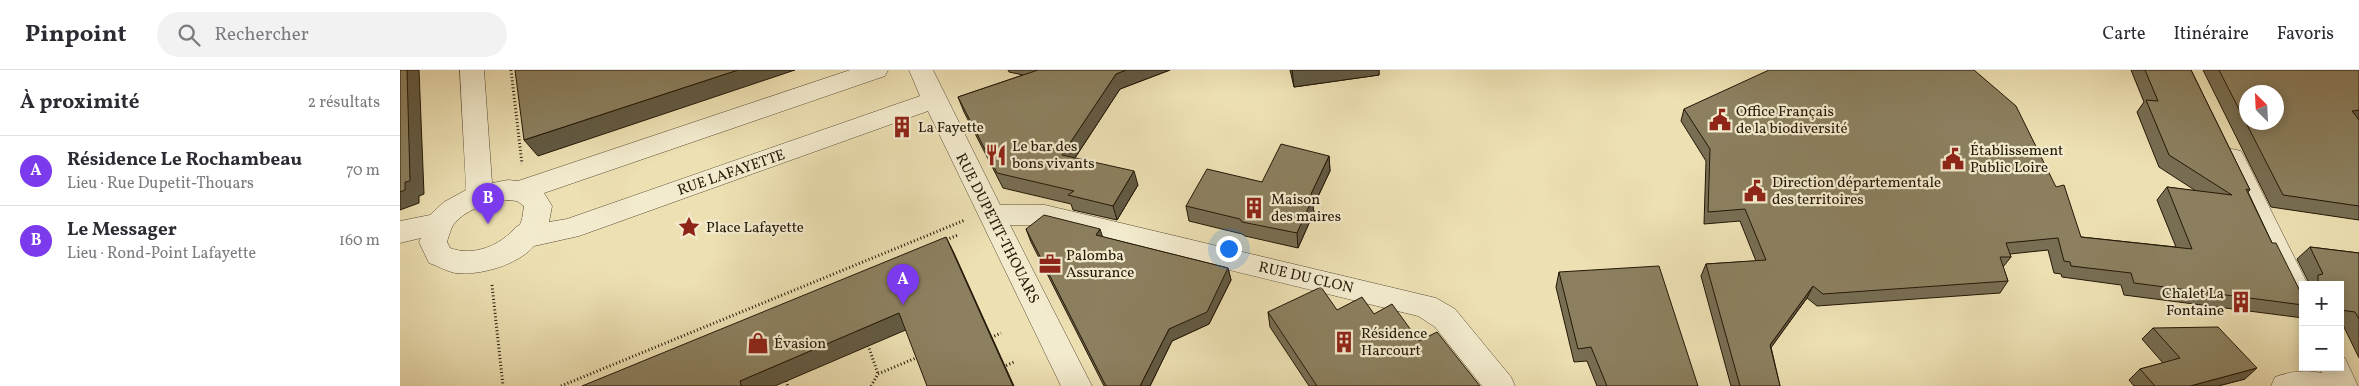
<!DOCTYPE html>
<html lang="fr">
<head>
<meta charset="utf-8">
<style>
  :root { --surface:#fff; --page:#f2f2f3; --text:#2b2b33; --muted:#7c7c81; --line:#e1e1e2; --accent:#7c3aed }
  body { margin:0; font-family:Vollkorn,serif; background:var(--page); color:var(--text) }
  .controls { position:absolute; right:15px; bottom:15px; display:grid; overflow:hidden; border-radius:0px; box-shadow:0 2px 12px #0003 }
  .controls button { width:45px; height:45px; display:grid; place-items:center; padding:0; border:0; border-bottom:1px solid var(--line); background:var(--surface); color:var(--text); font:25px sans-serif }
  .compass { position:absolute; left:1839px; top:15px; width:45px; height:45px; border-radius:50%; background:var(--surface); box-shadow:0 2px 12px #0003; rotate:336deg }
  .you { position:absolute; left:828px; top:178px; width:18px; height:18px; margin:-12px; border:4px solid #fff; border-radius:50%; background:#1a73e8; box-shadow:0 0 0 8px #1a73e833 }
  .badge { display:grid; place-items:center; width:32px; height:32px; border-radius:50%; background:var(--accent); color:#fff; font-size:16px; font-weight:700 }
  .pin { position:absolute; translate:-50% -41px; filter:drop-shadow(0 1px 2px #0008) }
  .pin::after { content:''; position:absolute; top:26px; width:18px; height:15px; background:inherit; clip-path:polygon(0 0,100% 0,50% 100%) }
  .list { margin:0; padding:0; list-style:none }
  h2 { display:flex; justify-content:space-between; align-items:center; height:65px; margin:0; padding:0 20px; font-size:21px }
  h2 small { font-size:16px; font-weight:400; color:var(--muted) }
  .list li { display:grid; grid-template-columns:32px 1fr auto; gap:15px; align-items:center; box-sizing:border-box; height:70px; padding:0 20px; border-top:1px solid var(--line) }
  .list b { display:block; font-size:19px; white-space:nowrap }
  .list p { margin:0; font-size:16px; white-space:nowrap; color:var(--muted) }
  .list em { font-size:16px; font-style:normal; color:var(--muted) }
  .icon { flex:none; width:28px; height:28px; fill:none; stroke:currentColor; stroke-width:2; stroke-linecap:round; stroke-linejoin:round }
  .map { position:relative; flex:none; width:1959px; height:316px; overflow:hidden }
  header { display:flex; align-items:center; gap:30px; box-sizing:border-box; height:70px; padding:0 25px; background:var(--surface); border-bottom:1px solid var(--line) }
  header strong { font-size:24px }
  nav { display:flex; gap:28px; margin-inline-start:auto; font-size:18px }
  .search { width:350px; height:45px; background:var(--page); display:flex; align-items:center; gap:12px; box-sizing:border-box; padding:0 18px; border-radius:28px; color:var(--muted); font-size:19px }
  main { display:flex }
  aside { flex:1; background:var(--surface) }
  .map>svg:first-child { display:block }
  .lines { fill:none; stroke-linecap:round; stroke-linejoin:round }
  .minor-casing { stroke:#564931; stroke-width:1 }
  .path { stroke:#231706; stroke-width:3; stroke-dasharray:1 2.5; stroke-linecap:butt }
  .minor { fill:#f3ebce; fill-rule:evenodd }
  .wall { fill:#786e53; stroke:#231706 }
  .shaded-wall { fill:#625a43; stroke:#231706 }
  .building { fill:#8c8060; stroke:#231706; fill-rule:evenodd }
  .labels { text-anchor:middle; stroke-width:4.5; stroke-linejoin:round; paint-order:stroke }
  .poi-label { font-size:15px; fill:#231706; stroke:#f3ebce; text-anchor:start }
  .street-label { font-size:15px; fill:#231706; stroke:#f3ebce }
</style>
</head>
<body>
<header>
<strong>Pinpoint</strong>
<div class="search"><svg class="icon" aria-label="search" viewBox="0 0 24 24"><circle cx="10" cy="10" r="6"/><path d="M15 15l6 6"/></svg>Rechercher</div>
<nav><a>Carte</a><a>Itinéraire</a><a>Favoris</a></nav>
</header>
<main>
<aside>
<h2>À proximité<small>2 résultats</small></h2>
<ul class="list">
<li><span class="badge">A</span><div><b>Résidence Le Rochambeau</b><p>Lieu · Rue Dupetit-Thouars</p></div><em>70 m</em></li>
<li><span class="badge">B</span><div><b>Le Messager</b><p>Lieu · Rond-Point Lafayette</p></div><em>160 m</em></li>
</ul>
</aside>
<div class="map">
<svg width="1959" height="316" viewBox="0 0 1959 316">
  <rect width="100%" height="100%" fill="#ede0b3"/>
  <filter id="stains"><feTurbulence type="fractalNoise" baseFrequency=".004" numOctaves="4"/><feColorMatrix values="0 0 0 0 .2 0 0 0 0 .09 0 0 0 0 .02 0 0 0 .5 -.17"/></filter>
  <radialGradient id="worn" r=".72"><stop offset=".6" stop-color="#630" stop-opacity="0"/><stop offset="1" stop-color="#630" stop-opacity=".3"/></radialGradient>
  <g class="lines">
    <g class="minor-casing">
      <path id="minor" d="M60,0H84L92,113L108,110L118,111L450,0H488L485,6L144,123L152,136L149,152L167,149L520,26L509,0H533L600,135H645L1036,228L1055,239L1111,307L1115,316H1082L1035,257L1018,246L645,155H610L692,316H661L528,41L179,166L134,176C118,195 79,206 55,203C46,201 38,196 29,193L19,172L21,168L0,173V151L30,145L44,132L66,120ZM108,130L117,131L124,136C123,141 123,147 121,152C119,157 120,154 116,157C101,175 74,187 50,178L47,172C48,168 50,162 52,157C62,140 90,132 108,130Z
        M1832,79L1841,81L1845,88L1908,215H1903V245L1893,241L1819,88L1823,81Z
        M1940,286L1945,288L1958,316H1871L1875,307C1891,301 1905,300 1922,303L1919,297H1940Z"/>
    </g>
    <path class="path" d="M111,0L122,94
      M543,171L558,165
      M92,215L103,316
      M588,269L601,263
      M467,272L478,304
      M603,297L614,292
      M386,311L388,316
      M161,316L565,150
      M471,316L478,304L518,287"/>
    <use href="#minor" class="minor"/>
  </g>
  <path class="wall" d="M608,0H770L720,19L675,88L738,115L717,150L673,140L671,134L603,118L564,42L558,27L623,5L609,2Z
    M890,0H979V5L894,17Z
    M1731,0H1791L1850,120L1848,122L1872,173L1903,227V248L1724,225L1721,215L1662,207L1661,204L1654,203L1648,180L1610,184L1611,187L1603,197L1608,211L1600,223L1417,236L1407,228L1371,277L1380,316H1331L1301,206L1306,194L1356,191L1340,151L1304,154L1306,91L1281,51L1284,39L1681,167L1776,177L1757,130L1767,117L1796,121L1759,97L1737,42L1744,32Z
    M1803,0H1959V150L1871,137Z
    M929,86L930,101L913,137L914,142L898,178L845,166L842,164L789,151L786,136L862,112Z
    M626,159L703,167L828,198L831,210L809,254L772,271L750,316H704L631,172Z
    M1910,177L1959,183V288L1942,253H1940V215H1907L1909,213L1897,189Z
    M1159,202L1298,316H1197L1187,291L1174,292L1156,217Z
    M937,240L974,244L1019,271L1080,316H909L870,257L868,242Z
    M1753,258L1845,309L1818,316H1734L1729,310L1740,299L1763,293L1742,269Z"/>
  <path class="shaded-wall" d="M7,0H19L24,124L19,126V133L0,140V122L5,112Z
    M338,0H395L138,86L124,70Z
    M726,0H770L720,19L667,100L662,85L716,4Z
    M892,0H979V5L894,17Z
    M1959,40V50L1952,41Z
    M929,86L930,101L913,137L914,142L898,178L897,163L911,124Z
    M734,101L738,115L717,150L713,136Z
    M700,159L704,171L696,165Z
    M546,167L554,183L614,316H613Z
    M828,198L831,210L809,254L772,271L750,316H740L769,259Z
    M1413,216L1407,228L1365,286L1370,275Z
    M499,243L508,259L375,316H341L340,311Z
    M1857,298L1845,309L1818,316H1790Z"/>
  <path class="building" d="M0,0H7L10,111L5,112V120L0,122Z
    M115,0H338L124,70Z
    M638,0H726L716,4L662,85L734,101L713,136L668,125L674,121L597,103L558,27Z
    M1369,0H1574L1616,36L1656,117L1664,115L1681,167L1792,179L1767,117L1832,125L1769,85L1746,30L1758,31L1745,0H1791L1850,120L1846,119L1872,173H1876L1903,227V235L1734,213L1731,203L1671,196L1670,192L1664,191L1658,168L1606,173L1611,187H1600L1608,211L1423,224L1413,216L1370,275L1380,316H1340L1306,194L1366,190L1345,139L1308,142L1310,79L1284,39Z
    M1819,0H1959V40L1952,41L1959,50V136L1883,125ZM1846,22H1876V52H1846Z
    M881,74L929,86L911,124L913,127L897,163L842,152L840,149L786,136L807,99L862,112Z
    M644,145L700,159L696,165L828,198L807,242L769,259L740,316H706L626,159Z
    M546,167L613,316H527L499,243L340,311L341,316H182Z
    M1910,177L1959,183V249L1955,242L1940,240V215H1918V205L1923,204Z
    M1259,196L1298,316H1207L1191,277L1178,279L1159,202Z
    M921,217L937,240L962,227L974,244L992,234L1019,271L1037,262L1080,316H917L868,242Z
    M1818,257L1857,298L1790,316H1755L1740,299L1780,288L1753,258Z"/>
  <defs>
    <g id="civic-bare" transform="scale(1.725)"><path d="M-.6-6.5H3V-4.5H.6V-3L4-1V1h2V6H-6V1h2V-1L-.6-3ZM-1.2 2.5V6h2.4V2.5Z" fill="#8f2418" stroke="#f3ebce" stroke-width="2.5" paint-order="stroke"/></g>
    <g id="building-bare" transform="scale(1.725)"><path d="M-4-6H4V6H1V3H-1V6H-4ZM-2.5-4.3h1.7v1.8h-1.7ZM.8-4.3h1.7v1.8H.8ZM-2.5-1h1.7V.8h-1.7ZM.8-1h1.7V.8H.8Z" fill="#8f2418" stroke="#f3ebce" stroke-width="2.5" paint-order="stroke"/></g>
    <g id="restaurant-bare" transform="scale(1.725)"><path d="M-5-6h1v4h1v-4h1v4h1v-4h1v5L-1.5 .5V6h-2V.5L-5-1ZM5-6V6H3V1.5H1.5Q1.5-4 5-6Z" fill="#8f2418" stroke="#f3ebce" stroke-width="2.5" paint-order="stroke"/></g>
    <g id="sight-bare" transform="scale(1.725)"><path d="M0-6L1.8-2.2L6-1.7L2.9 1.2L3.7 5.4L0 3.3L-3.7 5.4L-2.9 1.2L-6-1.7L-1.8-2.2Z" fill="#8f2418" stroke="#f3ebce" stroke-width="2.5" paint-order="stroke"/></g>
    <g id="office-bare" transform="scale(1.725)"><path d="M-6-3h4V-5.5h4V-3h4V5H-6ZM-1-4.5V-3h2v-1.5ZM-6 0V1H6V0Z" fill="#8f2418" stroke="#f3ebce" stroke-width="2.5" paint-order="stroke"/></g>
    <g id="shop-bare" transform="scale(1.725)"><path d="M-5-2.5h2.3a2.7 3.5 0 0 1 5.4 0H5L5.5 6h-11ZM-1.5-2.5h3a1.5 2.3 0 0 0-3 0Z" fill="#8f2418" stroke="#f3ebce" stroke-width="2.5" paint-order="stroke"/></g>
  </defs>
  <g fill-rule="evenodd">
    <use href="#civic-bare" x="1320" y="50"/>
    <use href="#building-bare" x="502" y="57"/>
    <use href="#restaurant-bare" x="596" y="85"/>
    <use href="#civic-bare" x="1553" y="89"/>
    <use href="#civic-bare" x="1355" y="121"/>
    <use href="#building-bare" x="854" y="138"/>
    <use href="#sight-bare" x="289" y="157"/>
    <use href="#office-bare" x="650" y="194"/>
    <use href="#building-bare" x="1841" y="232"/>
    <use href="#building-bare" x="944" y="272"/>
    <use href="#shop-bare" x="358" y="273"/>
  </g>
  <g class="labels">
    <g class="poi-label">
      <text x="1336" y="46">Office Français<tspan x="1336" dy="17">de la biodiversité</tspan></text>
      <text x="518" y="62">La Fayette</text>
      <text x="612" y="81">Le bar des<tspan x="612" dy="17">bons vivants</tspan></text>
      <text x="1570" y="85">Établissement<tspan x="1570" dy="17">Public Loire</tspan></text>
      <text x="1372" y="117">Direction départementale<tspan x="1372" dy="17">des territoires</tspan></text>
      <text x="871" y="134">Maison<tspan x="871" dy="17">des maires</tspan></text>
      <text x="306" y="162">Place Lafayette</text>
      <text x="666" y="190">Palomba<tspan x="666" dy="17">Assurance</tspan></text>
      <text x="1824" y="228" text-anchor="end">Chalet La<tspan x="1824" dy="17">Fontaine</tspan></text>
      <text x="961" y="268">Résidence<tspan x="961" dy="17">Harcourt</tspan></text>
      <text x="374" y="278">Évasion</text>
    </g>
    <g class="street-label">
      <text transform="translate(331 102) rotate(-19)" y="5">RUE LAFAYETTE</text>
      <text transform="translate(598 158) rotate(63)" y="5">RUE DUPETIT-THOUARS</text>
      <text transform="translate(906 207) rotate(13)" y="5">RUE DU CLON</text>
    </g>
  </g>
  <rect width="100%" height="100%" filter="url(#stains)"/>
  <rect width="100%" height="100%" fill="url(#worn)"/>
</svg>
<div class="controls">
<button>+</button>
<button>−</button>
</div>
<svg class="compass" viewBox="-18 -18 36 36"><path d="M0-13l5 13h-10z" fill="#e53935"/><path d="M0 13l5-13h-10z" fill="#7c7c81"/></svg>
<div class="you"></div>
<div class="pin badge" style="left:503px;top:235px">A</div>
<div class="pin badge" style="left:88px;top:154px">B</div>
</div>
</main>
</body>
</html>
